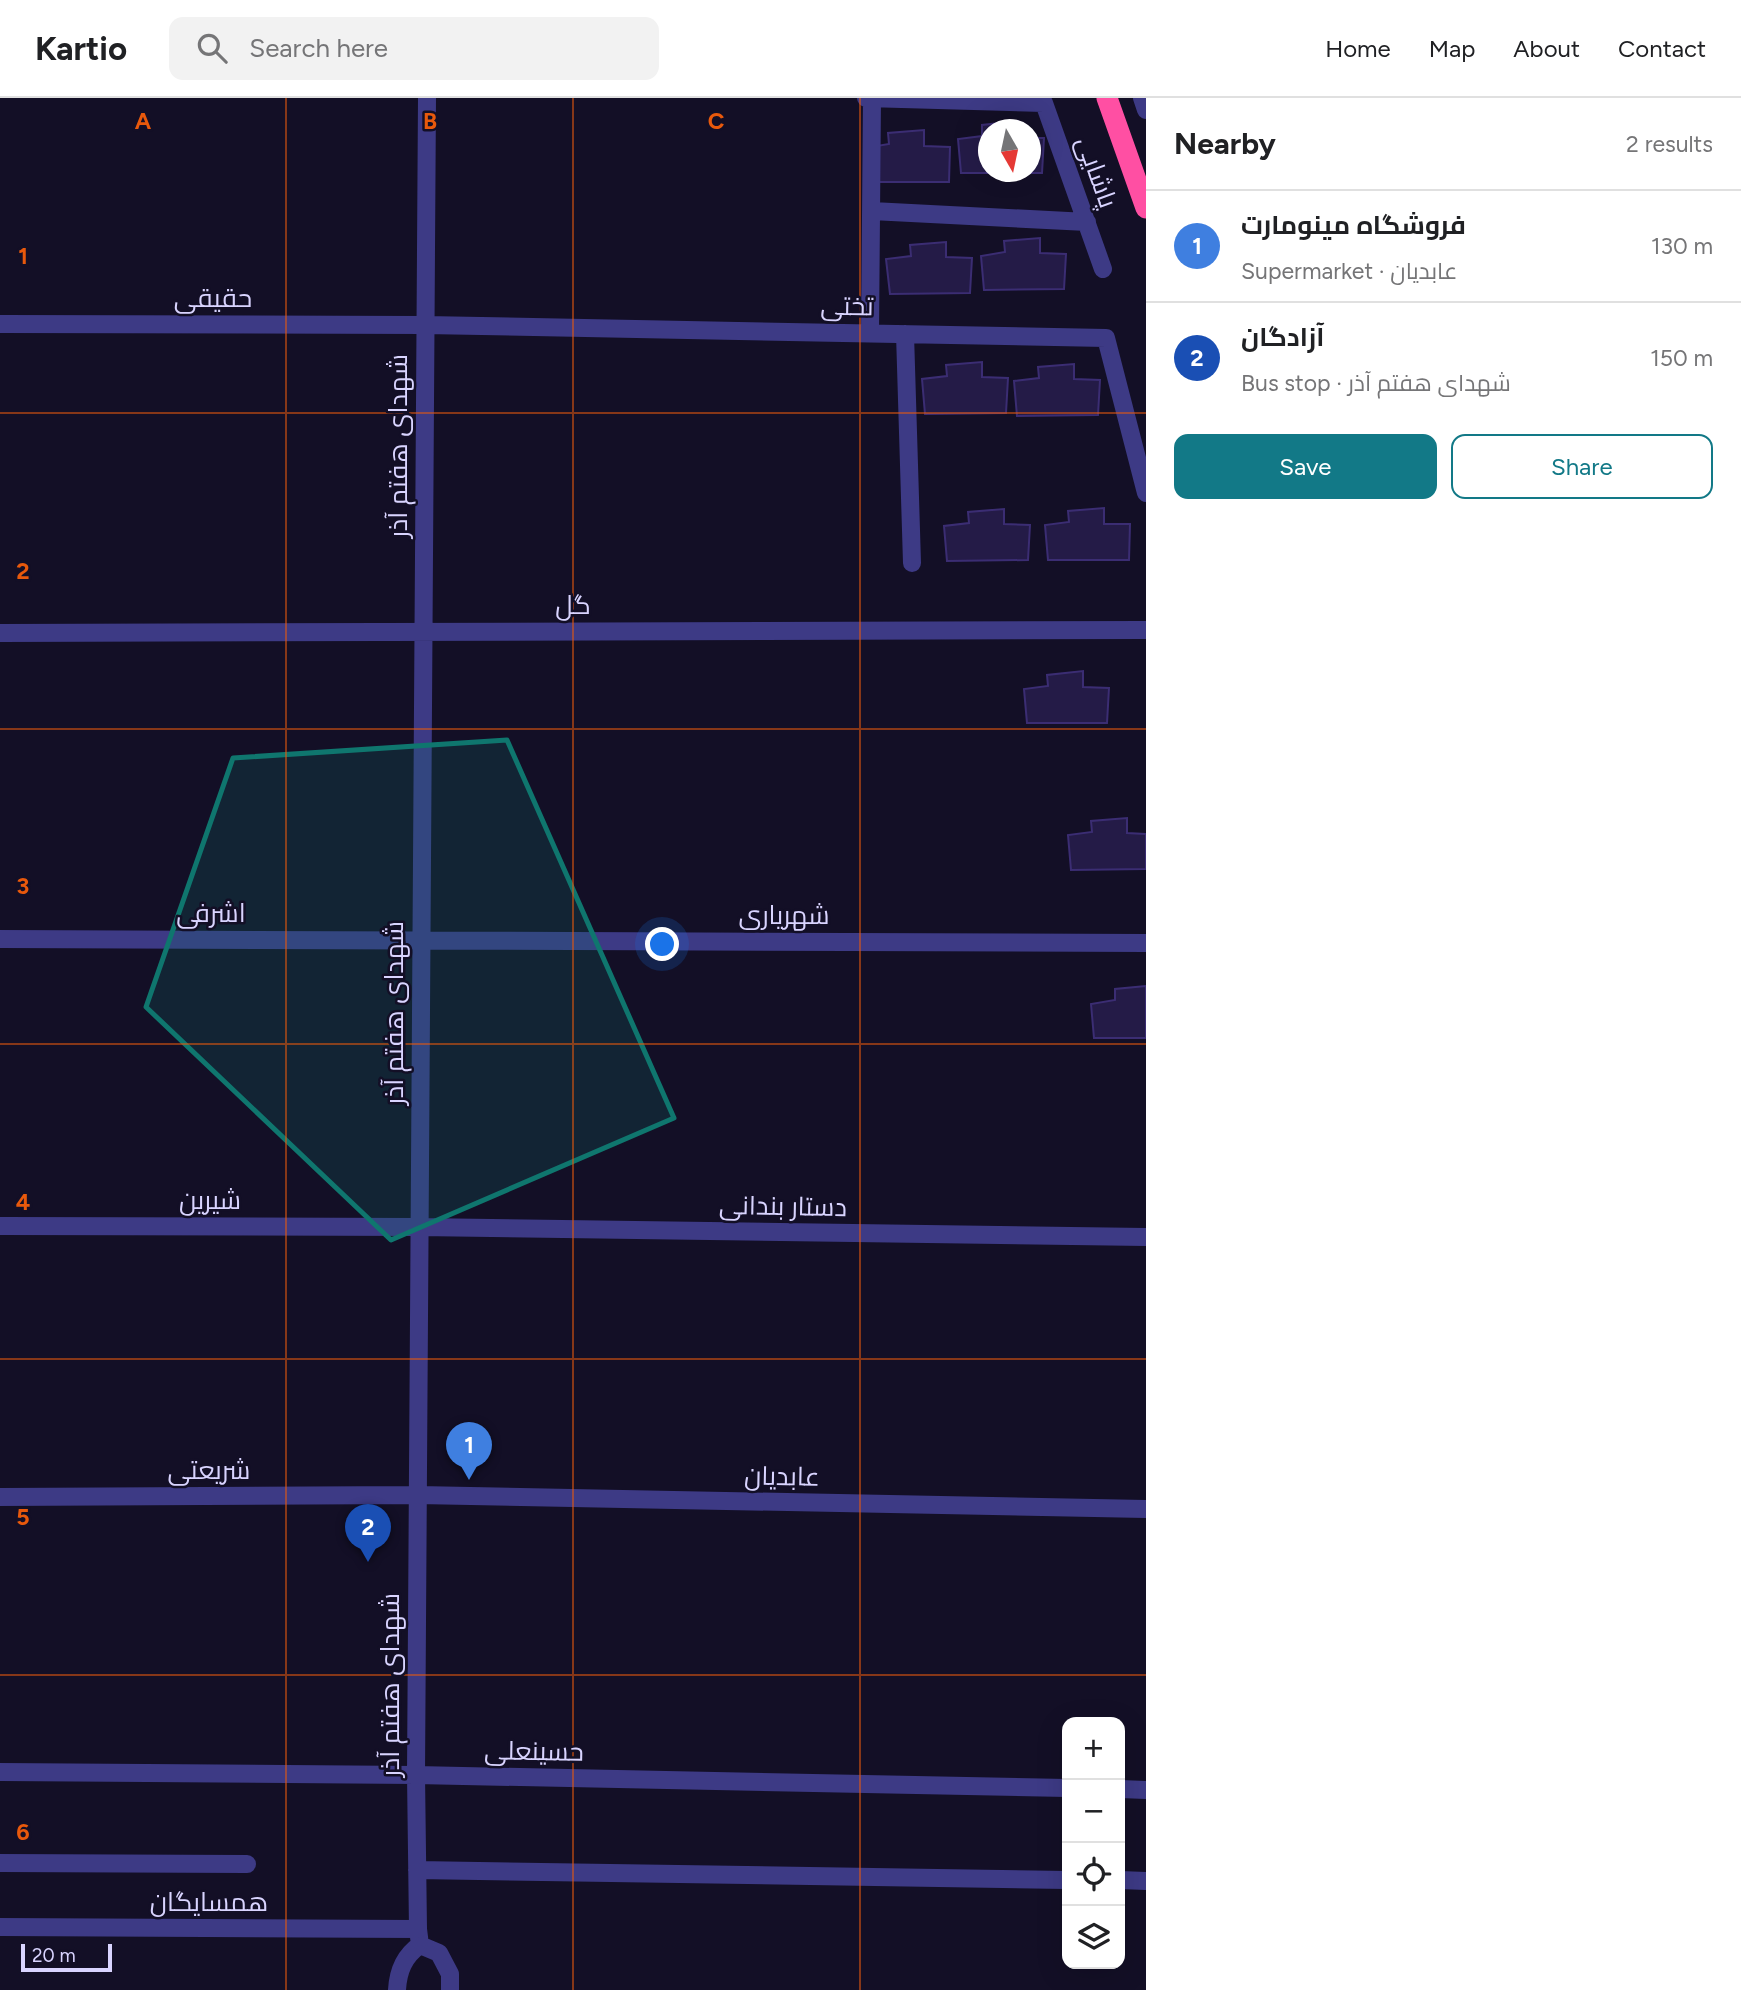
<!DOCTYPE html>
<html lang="en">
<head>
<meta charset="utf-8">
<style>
  :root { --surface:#fff; --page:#f2f2f2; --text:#202124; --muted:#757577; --line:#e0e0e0; --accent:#127987 }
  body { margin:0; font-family:Figtree,Cairo,sans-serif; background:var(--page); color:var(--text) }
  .controls { position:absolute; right:21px; bottom:21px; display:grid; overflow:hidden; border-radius:14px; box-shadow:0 7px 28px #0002 }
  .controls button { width:63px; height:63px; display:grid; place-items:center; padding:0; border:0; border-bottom:2px solid var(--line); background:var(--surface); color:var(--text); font:35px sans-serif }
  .compass { position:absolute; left:978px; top:21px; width:63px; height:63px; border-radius:50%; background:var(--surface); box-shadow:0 7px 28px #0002; rotate:171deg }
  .scale { position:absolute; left:21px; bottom:18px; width:91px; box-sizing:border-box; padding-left:7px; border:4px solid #d9d4ff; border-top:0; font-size:19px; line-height:24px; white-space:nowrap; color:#d9d4ff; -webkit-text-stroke:5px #130f26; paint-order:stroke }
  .you { position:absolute; left:663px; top:847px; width:24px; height:24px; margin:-18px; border:5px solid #fff; border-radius:50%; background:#1a73e8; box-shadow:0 0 0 10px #1a73e833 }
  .badge { display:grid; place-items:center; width:46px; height:46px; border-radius:50%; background:var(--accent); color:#fff; font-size:23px; font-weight:700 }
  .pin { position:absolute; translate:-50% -58px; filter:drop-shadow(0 2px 4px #0008) }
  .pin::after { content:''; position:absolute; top:37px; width:24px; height:21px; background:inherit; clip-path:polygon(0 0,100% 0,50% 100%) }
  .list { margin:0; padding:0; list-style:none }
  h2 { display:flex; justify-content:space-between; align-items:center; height:91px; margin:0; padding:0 28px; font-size:30px }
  h2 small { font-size:23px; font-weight:400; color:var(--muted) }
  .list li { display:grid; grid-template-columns:46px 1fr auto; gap:21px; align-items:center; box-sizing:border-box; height:112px; padding:0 28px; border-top:2px solid var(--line) }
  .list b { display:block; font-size:26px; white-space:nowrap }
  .list p { margin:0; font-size:23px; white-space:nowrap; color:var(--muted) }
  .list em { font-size:23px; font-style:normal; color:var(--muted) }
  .actions { display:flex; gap:14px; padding:21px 28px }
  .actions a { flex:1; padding:16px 0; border:2px solid var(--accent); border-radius:14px; text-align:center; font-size:24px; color:var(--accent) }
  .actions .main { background:var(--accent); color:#fff }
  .icon { flex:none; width:38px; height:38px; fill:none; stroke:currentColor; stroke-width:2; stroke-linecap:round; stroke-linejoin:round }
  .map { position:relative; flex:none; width:1146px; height:1892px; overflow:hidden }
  header { display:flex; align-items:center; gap:42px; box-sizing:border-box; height:98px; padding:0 35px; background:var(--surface); border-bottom:2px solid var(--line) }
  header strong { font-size:33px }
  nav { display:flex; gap:38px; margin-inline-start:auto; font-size:24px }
  .search { width:490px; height:63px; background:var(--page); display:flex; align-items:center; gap:18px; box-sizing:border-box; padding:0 24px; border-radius:14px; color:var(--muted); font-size:26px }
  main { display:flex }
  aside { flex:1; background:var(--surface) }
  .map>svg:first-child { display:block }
  .building { fill:#241b47; stroke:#3b2d73; stroke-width:2 }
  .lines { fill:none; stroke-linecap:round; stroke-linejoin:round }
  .lane { stroke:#3d3a85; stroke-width:18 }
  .street { stroke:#3d3a85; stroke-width:18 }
  .highway { stroke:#ff4fa3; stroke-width:21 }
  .marked { fill:#0f766e; fill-opacity:0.2; stroke:#0f766e; stroke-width:5; stroke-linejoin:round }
  .grid { fill:none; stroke:#e8590c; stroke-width:2; stroke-opacity:0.55 }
  .labels { text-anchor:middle; stroke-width:5; stroke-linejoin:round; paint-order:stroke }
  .street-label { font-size:26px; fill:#d9d4ff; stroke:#130f26 }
  .grid-label { font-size:23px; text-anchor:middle; font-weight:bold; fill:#e8590c; stroke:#130f26; stroke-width:5; stroke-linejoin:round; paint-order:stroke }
</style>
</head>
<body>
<header>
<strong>Kartio</strong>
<div class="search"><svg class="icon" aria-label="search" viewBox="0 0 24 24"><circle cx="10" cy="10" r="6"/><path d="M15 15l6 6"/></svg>Search here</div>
<nav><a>Home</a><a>Map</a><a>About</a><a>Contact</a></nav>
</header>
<main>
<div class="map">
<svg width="1146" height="1892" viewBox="0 0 1146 1892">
  <rect width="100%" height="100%" fill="#130f26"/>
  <path class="building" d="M1018,23V32H988V74H1030V40H1044L1042,75H961L958,41L982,38V27Z
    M924,32V48L950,49L949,84H868L865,50L889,46L888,35Z
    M1040,140V155L1066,156L1064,191L984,192L981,158L1005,154L1004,143Z
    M946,144V159L972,160L970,195L890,196L886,161L911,158L910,147Z
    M982,264V279L1008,280L1006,315L925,316L922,281L947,278L946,267Z
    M1074,266V281L1100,282L1098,317L1017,318L1014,283L1039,280L1038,269Z
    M1104,410V426H1130L1129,462H1048L1045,427L1069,424L1068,413Z
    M1004,411V426L1030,427L1028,462L947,463L944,428L969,425L968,414Z
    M1083,573V589L1109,590L1107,625H1027L1024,591L1048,588L1047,577Z
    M1127,720V735L1146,736V771L1071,772L1068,737L1092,734L1091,723Z
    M1146,888V940H1094L1091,906L1115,902V891Z"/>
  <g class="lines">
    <path class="lane" d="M1142,0L1146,12
      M420,1847L439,1855L450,1876V1892
      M397,1892C398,1873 404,1858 420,1847L418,1831"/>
    <path class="street" d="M866,0L1044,5L1103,171
      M872,113L1087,124
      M0,226L425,227L1106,240L1146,395
      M870,235L872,0
      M905,236L912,465
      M0,535L1146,532
      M0,841L1146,845
      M0,1128L419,1129L1146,1139
      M0,1399L418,1397L1146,1411
      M0,1674L416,1677L1067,1690
      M1120,1691L1146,1692
      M0,1765L247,1766
      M417,1772L1067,1782
      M1120,1782L1146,1783
      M0,1829L418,1831L416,1677L427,0"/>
    <path class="highway" d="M1107,0L1146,110"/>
  </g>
  <path class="marked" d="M507,642L674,1020L391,1142L146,909L233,660Z"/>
  <path class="grid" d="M286,0V1892M573,0V1892M860,0V1892M0,315H1146M0,631H1146M0,946H1146M0,1261H1146M0,1577H1146"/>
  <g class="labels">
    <g class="street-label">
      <text transform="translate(1097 74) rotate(70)" y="9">پاشایی</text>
      <text x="213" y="209">حقیقی</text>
      <text transform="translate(847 208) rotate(1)" y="9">تختی</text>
      <text transform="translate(398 348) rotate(-90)" y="9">شهدای هفتم آذر</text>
      <text x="573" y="516">گل</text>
      <text x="211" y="824">اشرفی</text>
      <text x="784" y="826">شهریاری</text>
      <text transform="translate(394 915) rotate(-90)" y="9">شهدای هفتم آذر</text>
      <text x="210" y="1111">شیرین</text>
      <text transform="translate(783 1108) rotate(1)" y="9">دستار بندانی</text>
      <text x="209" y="1381">شریعتی</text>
      <text transform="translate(782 1378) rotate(1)" y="9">عابدیان</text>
      <text transform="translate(390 1587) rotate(-90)" y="9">شهدای هفتم آذر</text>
      <text transform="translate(534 1653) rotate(1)" y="9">حسینعلی</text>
      <text x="209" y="1813">همسایگان</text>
    </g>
  </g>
  <g class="grid-label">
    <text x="143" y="31">A</text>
    <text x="430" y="31">B</text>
    <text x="716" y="31">C</text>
    <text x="23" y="166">1</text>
    <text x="23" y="481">2</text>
    <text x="23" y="796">3</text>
    <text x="23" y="1112">4</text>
    <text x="23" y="1427">5</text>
    <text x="23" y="1742">6</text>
  </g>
</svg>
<div class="controls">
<button>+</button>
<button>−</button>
<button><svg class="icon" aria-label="locate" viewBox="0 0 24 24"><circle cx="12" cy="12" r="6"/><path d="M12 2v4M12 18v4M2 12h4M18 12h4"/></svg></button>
<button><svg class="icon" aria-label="layers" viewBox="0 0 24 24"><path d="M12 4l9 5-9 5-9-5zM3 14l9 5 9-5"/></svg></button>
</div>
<svg class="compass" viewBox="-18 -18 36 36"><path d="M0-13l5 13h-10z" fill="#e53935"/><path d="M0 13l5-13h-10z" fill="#757577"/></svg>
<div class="scale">20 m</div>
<div class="you"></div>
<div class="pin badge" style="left:469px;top:1382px;background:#3f7fe0">1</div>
<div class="pin badge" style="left:368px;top:1464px;background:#1a4fb4">2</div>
</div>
<aside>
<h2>Nearby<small>2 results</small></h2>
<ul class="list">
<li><span class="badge" style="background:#3f7fe0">1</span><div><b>فروشگاه مینومارت</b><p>Supermarket · عابدیان</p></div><em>130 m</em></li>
<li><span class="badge" style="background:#1a4fb4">2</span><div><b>آزادگان</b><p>Bus stop · شهدای هفتم آذر</p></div><em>150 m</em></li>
</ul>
<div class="actions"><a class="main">Save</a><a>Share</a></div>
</aside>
</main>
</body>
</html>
